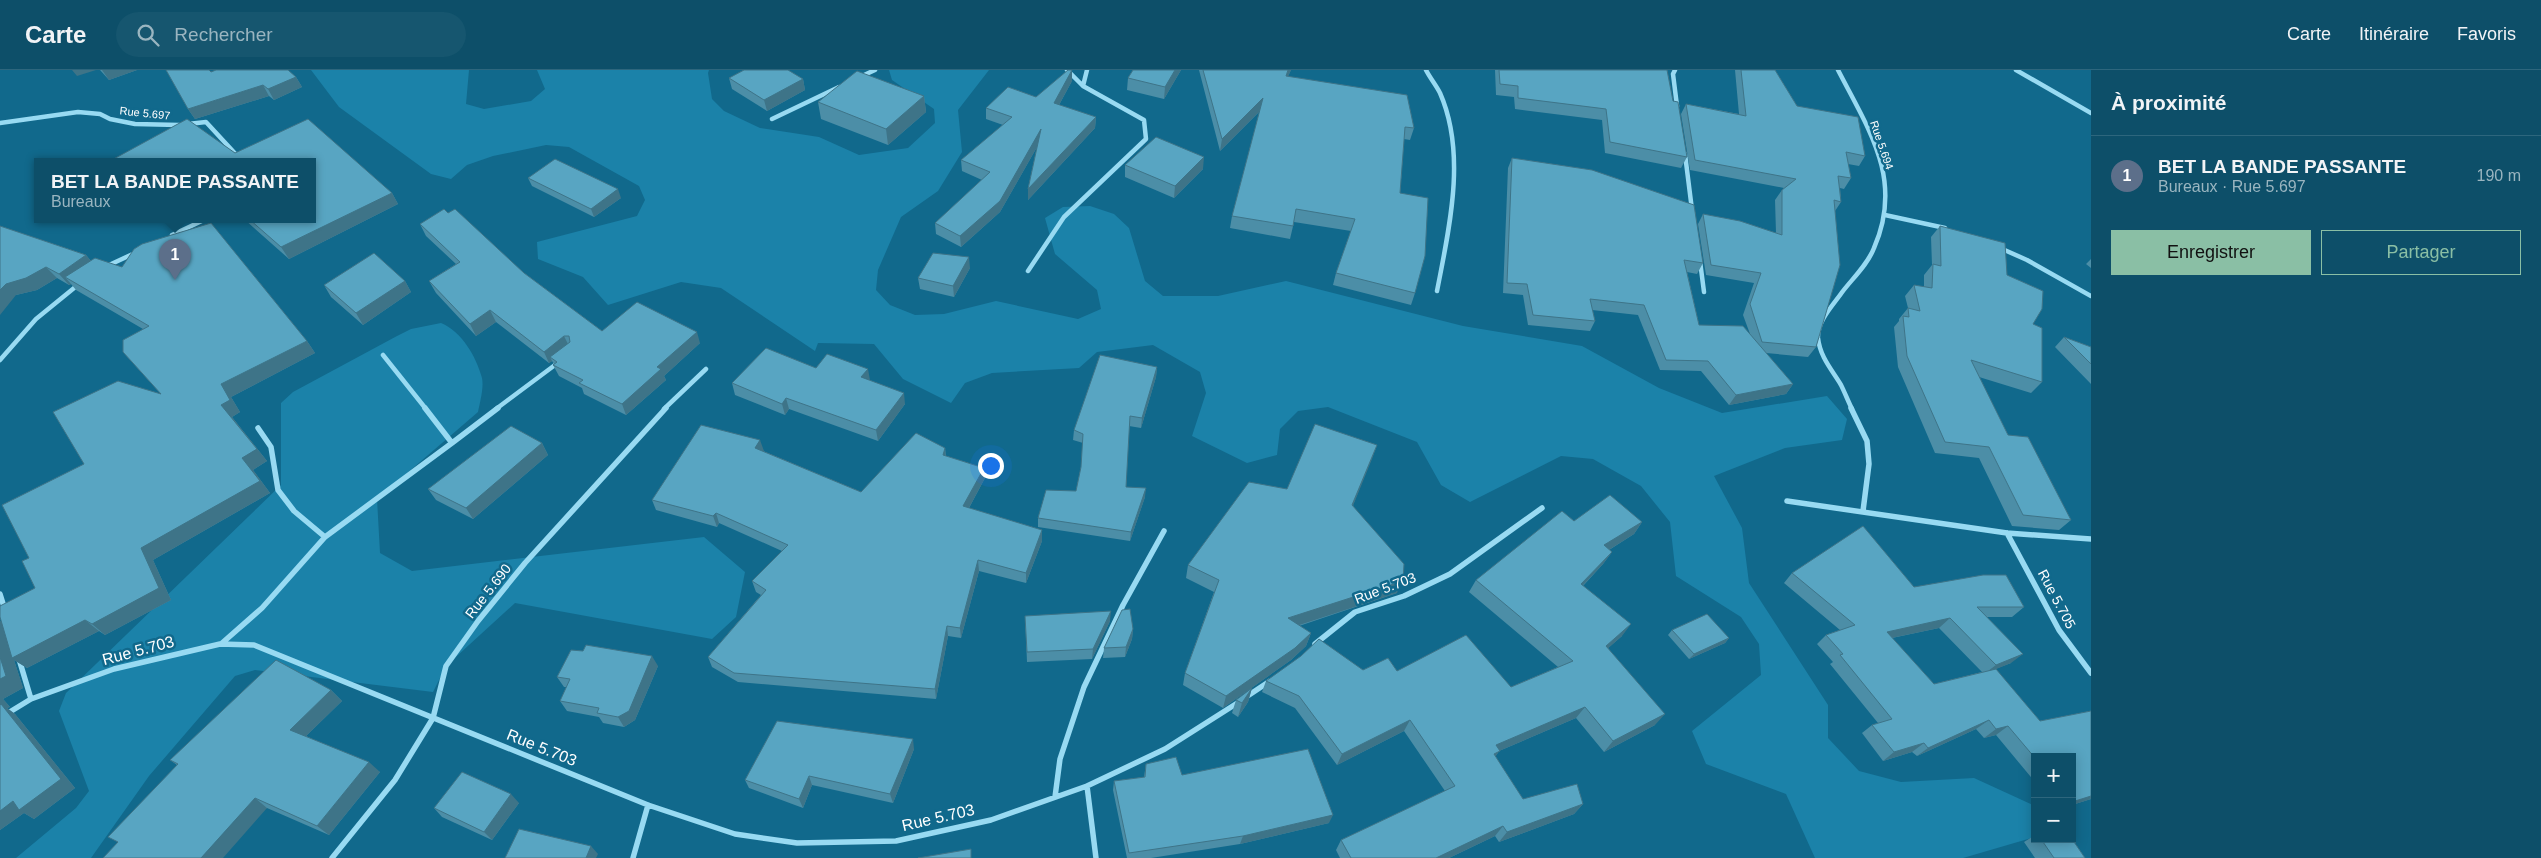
<!DOCTYPE html>
<html lang="fr">
<head>
<meta charset="utf-8">
<style>
  :root { --surface:#0d4f69; --page:#16566f; --text:#f1f3f6; --muted:#9ab5c0; --line:#2d667d; --accent:#8abfa5 }
  body { margin:0; font-family:Helvetica,sans-serif; background:var(--page); color:var(--text) }
  .controls { position:absolute; right:15px; bottom:15px; display:grid; overflow:hidden; border-radius:0px; box-shadow:0 2px 12px #0003 }
  .controls button { width:45px; height:45px; display:grid; place-items:center; padding:0; border:0; border-bottom:1px solid var(--line); background:var(--surface); color:var(--text); font:25px sans-serif }
  .you { position:absolute; left:990px; top:395px; width:18px; height:18px; margin:-12px; border:4px solid #fff; border-radius:50%; background:#1a73e8; box-shadow:0 0 0 8px #1a73e833 }
  .badge { display:grid; place-items:center; width:32px; height:32px; border-radius:50%; background:var(--accent); color:#fff; font-size:16px; font-weight:700 }
  .pin { position:absolute; translate:-50% -41px; filter:drop-shadow(0 1px 2px #0008) }
  .pin::after { content:''; position:absolute; top:26px; width:18px; height:15px; background:inherit; clip-path:polygon(0 0,100% 0,50% 100%) }
  .popup { position:absolute; left:34px; top:88px; width:282px; height:65px; box-sizing:border-box; display:grid; place-content:center; border-radius:0px; background:var(--surface); filter:drop-shadow(0 1px 4px #0005); font-size:16px; white-space:nowrap; color:var(--muted) }
  .popup b { font-size:19px; color:var(--text) }
  .popup::after { content:''; position:absolute; left:50%; top:100%; margin-left:-10px; border:10px solid transparent; border-top-color:var(--surface) }
  .list { margin:0; padding:0; list-style:none }
  h2 { display:flex; justify-content:space-between; align-items:center; height:65px; margin:0; padding:0 20px; font-size:21px }
  h2 small { font-size:16px; font-weight:400; color:var(--muted) }
  .list li { display:grid; grid-template-columns:32px 1fr auto; gap:15px; align-items:center; box-sizing:border-box; height:80px; padding:0 20px; border-top:1px solid var(--line) }
  .list b { display:block; font-size:19px; white-space:nowrap }
  .list p { margin:0; font-size:16px; white-space:nowrap; color:var(--muted) }
  .list em { font-size:16px; font-style:normal; color:var(--muted) }
  .actions { display:flex; gap:10px; padding:15px 20px }
  .actions a { flex:1; padding:11px 0; border:1px solid var(--accent); border-radius:0px; text-align:center; font-size:18px; color:var(--accent) }
  .actions .main { background:var(--accent); color:#111 }
  .icon { flex:none; width:28px; height:28px; fill:none; stroke:currentColor; stroke-width:2; stroke-linecap:round; stroke-linejoin:round }
  .map { position:relative; flex:none; width:2091px; height:788px; overflow:hidden }
  header { display:flex; align-items:center; gap:30px; box-sizing:border-box; height:70px; padding:0 25px; background:var(--surface); border-bottom:1px solid var(--line) }
  header strong { font-size:24px }
  nav { display:flex; gap:28px; margin-inline-start:auto; font-size:18px }
  .search { width:350px; height:45px; background:var(--page); display:flex; align-items:center; gap:12px; box-sizing:border-box; padding:0 18px; border-radius:28px; color:var(--muted); font-size:19px }
  main { display:flex }
  aside { flex:1; background:var(--surface) }
  .map>svg:first-child { display:block }
  .green { fill:#1b82a9 }
  .lines { fill:none; stroke-linecap:round; stroke-linejoin:round }
  .minor-far1 { stroke:#98daf2; stroke-width:4.5 }
  .minor { stroke:#98daf2; stroke-width:5.5 }
  .wall { fill:#4c8ea7; fill-rule:evenodd }
  .shaded-wall { fill:#3e7488 }
  .building { fill:#58a5c2; stroke:#3e7488 }
  .labels { text-anchor:middle; stroke-width:5; stroke-linejoin:round; paint-order:stroke }
  .far-street-label { font-size:11px; fill:#fff; stroke:#11698c }
  .street-label { font-size:14px; fill:#fff; stroke:#11698c }
  .near-street-label { font-size:16px; fill:#fff; stroke:#11698c }
</style>
</head>
<body>
<header>
<strong>Carte</strong>
<div class="search"><svg class="icon" aria-label="search" viewBox="0 0 24 24"><circle cx="10" cy="10" r="6"/><path d="M15 15l6 6"/></svg>Rechercher</div>
<nav><a>Carte</a><a>Itinéraire</a><a>Favoris</a></nav>
</header>
<main>
<div class="map">
<svg width="2091" height="788" viewBox="0 0 2091 788">
  <rect width="100%" height="100%" fill="#11698c"/>
  <path class="green" d="M311,0H469L466,34L484,39L531,31L545,19L537,0H709L708,3L712,29L724,41L760,58L819,67L859,85L908,78L935,53L934,39L892,10L889,0H989L958,40L962,82L938,121L901,147L878,200L876,220L890,235L915,245L944,244L996,231L1078,249L1101,239L1097,220L1055,184L1045,148L1063,137L1090,136L1114,144L1129,158L1145,211L1163,226H1218L1286,211L1463,256L1582,276L1659,318L1722,343L1827,326L1847,349L1842,370L1785,378L1714,406L1742,458L1749,513L1828,635V668L1859,701L1901,712L1974,708L2035,736V767L1963,788H1815L1786,724L1706,694L1692,661L1761,605L1759,574L1741,547L1676,506L1670,452L1641,416L1593,389L1561,386L1470,432L1441,415L1417,372L1328,337L1298,341L1280,359L1277,385L1247,393L1192,366L1206,323L1200,302L1153,275L1097,282L1079,298L992,303L965,313L951,333L903,309L874,274L818,273L815,281L721,218L681,212L608,235L583,207L538,189L537,172L637,146L645,130L639,116L569,77L546,75L493,86L467,95L451,109L431,104L339,37Z
    M441,253C462,262 476,286 482,308C484,318 480,332 478,342L377,429L380,483L412,501L704,467L745,502L736,547L712,569L515,533L446,596L433,622L255,600L235,606L149,706L91,788H16L76,738L89,721L59,641L66,623L281,415V333L293,322L397,266L411,259Z"/>
  <g class="lines">
    <path class="minor-far1" d="M1426,0C1430,8 1436,15 1440,23C1467,84 1449,159 1437,221
      M1675,0L1673,4L1677,36
      M1838,0C1869,60 1904,110 1874,178C1868,194 1853,208 1843,221C1834,234 1817,251 1818,268C1820,287 1832,300 1841,315C1845,323 1848,331 1852,339
      M2016,0L2091,43
      M862,6L875,0
      M1083,16L1087,0
      M772,49L839,17
      M0,53L78,42L100,44L110,49L135,54L179,55
      M188,54L206,52L242,91
      M1685,84L1692,140
      M1885,145L1945,158
      M172,165L206,149
      M2000,178L2027,190L2091,226
      M1700,191L1704,222
      M107,196L135,183
      M1028,201L1064,147L1146,69L1144,50L1083,16L1067,0
      M383,285L426,339
      M0,290L36,249L79,214
      M496,339L559,292
      M664,339L706,299"/>
    <path class="minor" d="M1851,338L1867,371L1869,394L1863,441
      M258,358L271,377L278,420L294,441L325,467
      M452,373L498,338
      M1787,431L2007,463L2091,469
      M2007,463L2059,560L2091,603
      M0,524L5,540
      M221,574L262,538L325,467L452,373L425,338
      M1315,574L1355,542L1404,526L1450,504L1542,438
      M19,589L31,629
      M1246,627L1270,611
      M0,648L31,629L114,599L220,574L254,575L648,735L735,764L797,773L896,771L991,750L1087,716L1096,788
      M1087,716L1165,679L1239,632
      M1055,727L1060,689L1084,617L1123,535L1164,461
      M332,788L395,710L433,648L446,596L478,551L525,493L666,338
      M633,788L648,735"/>
  </g>
  <path class="wall" d="M100,0H137L109,10Z
    M1133,0H1181L1164,29L1127,20L1128,8Z
    M1199,0H1291L1288,6L1414,58L1410,70L1404,69L1400,123L1415,223L1411,235L1333,215L1336,203L1351,161L1294,152L1290,169L1230,158L1232,146L1260,41L1220,81Z
    M1495,0H1667L1673,31L1687,87L1681,98L1605,83L1602,50L1515,39L1514,27L1496,25Z
    M1735,0H1775L1797,36L1865,86L1859,96L1848,94L1851,108L1844,119L1840,118L1841,132L1835,141L1816,277L1808,287L1766,283L1793,314L1786,324L1729,335L1701,301L1660,300L1638,245L1592,240L1595,251L1590,261L1528,255L1523,225L1503,223L1508,98L1512,88L1703,193L1697,204L1687,202L1699,255L1750,264L1743,245L1754,213L1706,205L1698,154L1703,144L1776,163L1775,130L1782,120L1784,118L1690,100L1681,44L1686,34L1739,44Z
    M211,2L296,7L302,17L274,30L269,26L195,49L188,39Z
    M729,8L803,9L805,20L767,41L732,19Z
    M1072,11L1059,35L1096,47L1095,58L1028,130V119L1037,77L1000,142L961,177L936,164L935,153L982,110L962,101L961,90L1003,55L986,49V38L1036,27Z
    M924,26L926,42L888,75L821,49L818,32Z
    M235,83L392,123L398,134L289,189L244,149H312Z
    M1125,95L1203,99L1174,128L1125,107Z
    M528,108L621,128L594,147L532,116Z
    M420,154L524,203L602,261L700,273L664,306L666,310L626,345L584,324L582,318L559,306L553,295L554,294L552,291L549,293L496,252L476,266L436,223L429,211L456,194L426,166Z
    M0,156L86,185L91,191L307,271L315,283L231,327L240,342L232,347L267,391L253,400L270,423L153,490L171,530L105,565L99,561L27,598L14,590L23,618L3,629L10,637L7,638L15,644L75,718L34,749L24,743L0,760V551L1,552L35,518L29,488L84,394L160,323L123,282L143,259L76,220L71,214L69,215L57,208L37,220L16,225Z
    M1940,156L2007,205L2033,254L2042,312L2031,323L1979,307L2008,365L2071,450L2059,460L2012,456L1979,388L1935,383L1898,297L1894,257L1899,251V249L1908,238L1905,226L1914,215L1924,217V205L1932,195L1931,167Z
    M2091,189V198L2086,194Z
    M970,198L954,227L920,219L918,208Z
    M405,211L411,222L363,255L331,227L324,215Z
    M2064,267L2091,277V314L2055,277Z
    M1157,297L1156,307L1141,358L1129,356L1126,417L1145,427L1130,471L1038,457V448L1076,421L1081,397L1083,373L1073,370L1074,360Z
    M816,298L870,310L905,334L878,371L789,339L785,345L735,325L732,313Z
    M542,373L548,385L473,449L436,430L428,419Z
    M1377,375L1353,435L1397,523L1299,556L1311,563L1306,576L1291,590L1223,638L1183,615L1185,603L1214,522L1186,508L1188,495L1287,419Z
    M945,378L946,386L984,398L985,408L969,438L1042,460V471L1026,513L979,501L961,568L948,566L936,629L738,612L712,597L708,587L761,525L756,522L752,511L782,481L719,453L717,457L656,440L652,430L764,381H763L861,422Z
    M1574,451L1642,452L1634,464L1609,480L1612,482L1603,494L1583,516L1622,566L1608,578L1655,655L1604,682L1576,648L1499,681L1495,687L1523,729L1583,734L1574,744L1499,772L1495,766L1449,788H1340L1336,780L1341,770L1445,721L1404,661L1337,695L1295,638L1262,622L1266,611L1363,600L1511,617L1558,597L1469,522L1476,510Z
    M1792,503L1914,517L2024,537L2012,547H1986L2011,593L1995,599L2040,651L2091,641V729L2072,735V687H2035V712L1996,665L1984,668L1976,659L1917,686L1912,682L1883,691L1862,663L1872,655L1878,653L1830,594L1833,592L1817,574L1826,565L1840,560L1784,513ZM1939,558L1982,602L1934,614L1892,568Z
    M1025,546L1110,551L1092,589L1027,592Z
    M1133,559L1132,569L1125,587L1103,588L1104,578Z
    M1672,560L1729,568L1725,573L1689,589L1668,565Z
    M658,596L635,650L624,657L603,653L599,647L567,641L560,631L567,617H564L557,607Z
    M1252,618L1248,632L1238,647L1232,643L1236,630Z
    M331,620L342,631L306,666L380,702L329,765L267,738L118,773L177,695L170,690Z
    M914,679L893,733L812,715L803,738L749,718L745,710Z
    M1146,694L1182,705L1329,753L1240,774L1151,788H1127L1113,720L1114,711L1144,707Z
    M519,733L492,770L442,747L434,738Z
    M2035,765V769H2072L2085,788H2035L2024,772Z"/>
  <path class="shaded-wall" d="M72,0H96L77,6Z
    M102,0H137L109,10Z
    M1072,0V11L1054,44V33Z
    M1175,0H1181L1164,29L1165,17Z
    M1288,0H1291L1283,18L1286,6Z
    M296,7L302,17L274,30L268,19Z
    M803,9L805,20L767,41L764,30Z
    M263,15L269,26L195,49L188,39Z
    M924,26L926,42L888,75L886,59Z
    M1263,28L1261,40L1220,81L1222,69Z
    M1096,47L1095,58L1028,130V119Z
    M1041,59V70L1000,142L961,177L960,166Z
    M1204,87L1203,99L1174,128L1175,116Z
    M618,119L621,128L594,147L591,139Z
    M392,123L398,134L289,189L281,177Z
    M86,185L96,197L65,207L71,214L69,215L59,204Z
    M969,187L970,198L954,227L953,216Z
    M46,197L57,208L37,220L16,225L0,245V220L6,214Z
    M405,211L411,222L363,255L356,243Z
    M490,240L496,252L476,266L470,254Z
    M697,262L700,273L664,306L666,310L626,345L622,334L657,297Z
    M564,266L570,278L550,287L552,291L549,293L544,282Z
    M307,271L315,283L231,327L240,342L232,347L267,391L253,400L270,423L153,490L171,530L105,565L92,554L141,478L242,388L221,335V314Z
    M1157,297L1156,307L1141,358L1142,348Z
    M868,299L870,310L861,307Z
    M1793,314L1786,324L1729,335L1736,325Z
    M904,323L905,334L878,371L876,360Z
    M786,328L789,339L785,345L782,334Z
    M760,370L764,381L759,389L755,378Z
    M542,373L548,385L473,449L466,438Z
    M1377,375L1372,389L1348,448L1352,435Z
    M945,378L946,388L943,385Z
    M984,398L985,408L964,447L963,436Z
    M1146,418L1145,427L1130,471L1131,462Z
    M716,443L719,453L717,457L713,446Z
    M1642,452L1634,464L1596,488L1604,475Z
    M1042,460V471L1026,513V503Z
    M1612,482L1603,494L1573,526L1581,514Z
    M978,490L979,501L961,568L960,558Z
    M1403,511L1397,523L1284,560L1288,548Z
    M1111,541L1110,551L1092,589L1093,579Z
    M1950,548L1939,558L1877,571L1887,562Z
    M85,550L99,561L27,598L14,590L23,618L3,629L10,637L7,638L15,644L75,718L34,749L24,743L0,760V551L4,553Z
    M1631,554L1622,566L1597,588L1606,576Z
    M947,556L948,566L936,629L935,619Z
    M1133,559L1132,569L1125,587L1126,577Z
    M1311,563L1306,576L1291,590L1223,638L1226,626Z
    M1729,568L1725,573L1689,589L1694,584Z
    M2023,584L2011,593L1984,604L1996,595Z
    M652,586L658,596L635,650L624,657L618,647Z
    M1252,618L1248,632L1238,647L1242,633Z
    M331,620L342,631L302,670L290,660Z
    M1585,637L1576,648L1499,681L1492,692L1496,675Z
    M1665,644L1655,655L1604,682L1613,671Z
    M1410,650L1404,661L1337,695L1342,684Z
    M1989,650L1976,659L1917,686L1928,678Z
    M2008,656L1996,665L1984,668L1996,659Z
    M913,669L914,679L893,733L890,724Z
    M1924,673L1912,682L1883,691L1894,682Z
    M369,692L380,702L329,765L317,756Z
    M809,706L812,715L803,738L799,729Z
    M511,724L519,733L492,770L484,762Z
    M2091,726V729L2072,735V732Z
    M255,728L267,738L223,788H201Z
    M1583,734L1574,744L1499,772L1507,762Z
    M1333,745L1329,753L1240,774L1243,766Z
    M1503,756L1495,766L1449,788H1436Z
    M591,776L598,784L596,788H586Z"/>
  <path class="building" d="M166,0H209L211,2L216,0H288L296,7L268,19L263,15L188,39Z
    M744,0H788L803,9L764,30L729,8Z
    M1068,0H1072L1054,33L1096,47L1028,119L1041,59L1000,131L960,166L935,153L990,102L961,90L1012,47L986,38L1008,17L1036,27Z
    M1133,0H1175L1165,17L1128,8Z
    M1203,0H1288L1286,6L1407,25L1414,58L1405,57L1400,123L1428,128L1425,186L1415,223L1336,203L1355,149L1296,139L1293,156L1232,146L1263,28L1222,69Z
    M1499,0H1667L1673,31L1678,32L1687,87L1610,72L1606,39L1518,28V16L1500,14Z
    M1741,0H1775L1797,36L1858,47L1865,86L1846,82L1851,108L1838,106L1841,132L1834,130L1840,195L1816,277L1762,272L1750,234L1761,203L1711,195L1703,144L1740,151L1782,165V120L1796,109L1695,90L1686,34L1746,46Z
    M857,1L924,26L886,59L818,32Z
    M187,49L235,83L308,49L392,123L281,177L249,149H312V91H110Z
    M1156,67L1204,87L1175,116L1125,95Z
    M1512,88L1592,100L1694,135L1703,193L1684,190L1699,255L1743,256L1793,314L1736,325L1708,291L1666,290L1644,235L1590,229L1595,251L1533,245L1527,214L1507,213Z
    M555,89L618,119L591,139L528,108Z
    M444,139L448,143L455,139L524,203L602,261L637,232L697,262L657,297L661,299L622,334L579,313L583,310L553,295L557,292L550,287L570,272L569,266H564L544,282L490,240L470,254L429,211L460,192L420,154Z
    M211,153L307,271L221,314L230,330L221,335L257,379L242,388L260,411L141,478L159,518L92,554L85,550L12,588L0,547V536L35,518L22,491L29,488L2,435L84,394L53,342L118,311L161,324L123,282V270L149,256L65,207L95,188L122,197L134,179L142,174Z
    M0,156L86,185L59,204L46,197L26,208L6,214L0,220Z
    M1940,156L2005,173L2007,205L2043,221L2042,239L2033,254L2042,258V312L1971,290L2008,365L2028,367L2071,450L2023,445L1989,377L1945,372L1907,286L1903,246L1909,247L1908,238L1920,241L1914,215L1932,218L1933,194L1941,196Z
    M374,183L405,211L356,243L324,215Z
    M933,183L969,187L953,216L918,208Z
    M2064,267L2091,277V294Z
    M766,278L816,298L827,284L868,299L861,307L904,323L876,360L786,328L782,334L732,313Z
    M1100,285L1157,297L1142,348L1130,346L1126,417L1146,418L1131,462L1038,448L1046,420L1076,421L1081,397L1083,364L1074,360Z
    M1315,354L1377,375L1352,435L1404,494L1403,511L1288,548L1311,563L1295,578L1226,626L1185,603L1219,510L1188,495L1249,412L1287,419Z
    M701,355L760,370L755,378L861,422L916,363L945,378L943,385L984,398L963,436L1042,460L1026,503L978,490L960,558L947,556L935,619L734,603L708,587L766,520L752,511L788,475L716,443L713,446L652,430Z
    M511,356L542,373L466,438L428,419Z
    M1610,425L1642,452L1604,475L1612,482L1581,514L1631,554L1606,576L1665,644L1613,671L1585,637L1496,675L1500,681L1494,684L1523,729L1577,714L1583,734L1507,762L1503,756L1436,788H1351L1341,770L1455,716L1410,650L1342,684L1299,626L1266,611L1301,586L1319,569L1363,600L1388,588L1397,601L1466,565L1511,617L1573,591L1476,510L1562,441L1574,451Z
    M1863,456L1914,517L1983,505H2006L2024,537H1977L2023,584L1996,595L1950,548L1887,562L1934,614L1996,599L2040,651L2091,641V726L2072,732V687H2035V688L2008,656L1996,659L1989,650L1928,678L1924,673L1894,682L1872,655L1892,649L1840,585L1843,584L1826,565L1855,555L1792,503Z
    M1130,539L1133,559L1126,577L1104,578L1122,540Z
    M1111,541L1093,579L1027,582L1025,546Z
    M1707,544L1729,568L1694,584L1672,560Z
    M586,575L652,586L629,641L618,647L597,643L599,638L560,631L570,609L557,607L571,580L583,581Z
    M0,587L6,606L0,609Z
    M276,590L331,620L290,660L369,692L317,756L255,728L201,788H103L118,772L108,767L178,694L170,690Z
    M1252,618L1242,633L1236,630Z
    M1,634L61,709L19,740L13,731L0,741V635Z
    M777,651L913,669L890,724L809,706L799,729L745,710Z
    M1308,679L1333,745L1243,766L1129,783L1114,711L1145,707L1146,694L1176,687L1182,705Z
    M462,702L511,724L484,762L434,738Z
    M519,759L591,776L586,788H505Z
    M2041,769H2072L2085,788H2054Z
    M971,779V788H918Z"/>
  <g class="labels">
    <g class="far-street-label">
      <text transform="translate(145 43) rotate(6)" y="4">Rue 5.697</text>
      <text transform="translate(1882 75) rotate(71)" y="4">Rue 5.694</text>
    </g>
    <g class="street-label">
      <text transform="translate(1385 518) rotate(-21)" y="5">Rue 5.703</text>
      <text transform="translate(488 521) rotate(-52)" y="5">Rue 5.690</text>
      <text transform="translate(2057 529) rotate(62)" y="5">Rue 5.705</text>
    </g>
    <g class="near-street-label">
      <text transform="translate(138 580) rotate(-15)" y="6">Rue 5.703</text>
      <text transform="translate(542 677) rotate(22)" y="6">Rue 5.703</text>
      <text transform="translate(938 747) rotate(-13)" y="6">Rue 5.703</text>
    </g>
  </g>
</svg>
<div class="controls">
<button>+</button>
<button>−</button>
</div>
<div class="you"></div>
<div class="pin badge" style="left:175px;top:210px;background:#5c6f8a">1</div>
<div class="popup"><b>BET LA BANDE PASSANTE</b>Bureaux</div>
</div>
<aside>
<h2>À proximité<small></small></h2>
<ul class="list">
<li><span class="badge" style="background:#5c6f8a">1</span><div><b>BET LA BANDE PASSANTE</b><p>Bureaux · Rue 5.697</p></div><em>190 m</em></li>
</ul>
<div class="actions"><a class="main">Enregistrer</a><a>Partager</a></div>
</aside>
</main>
</body>
</html>
